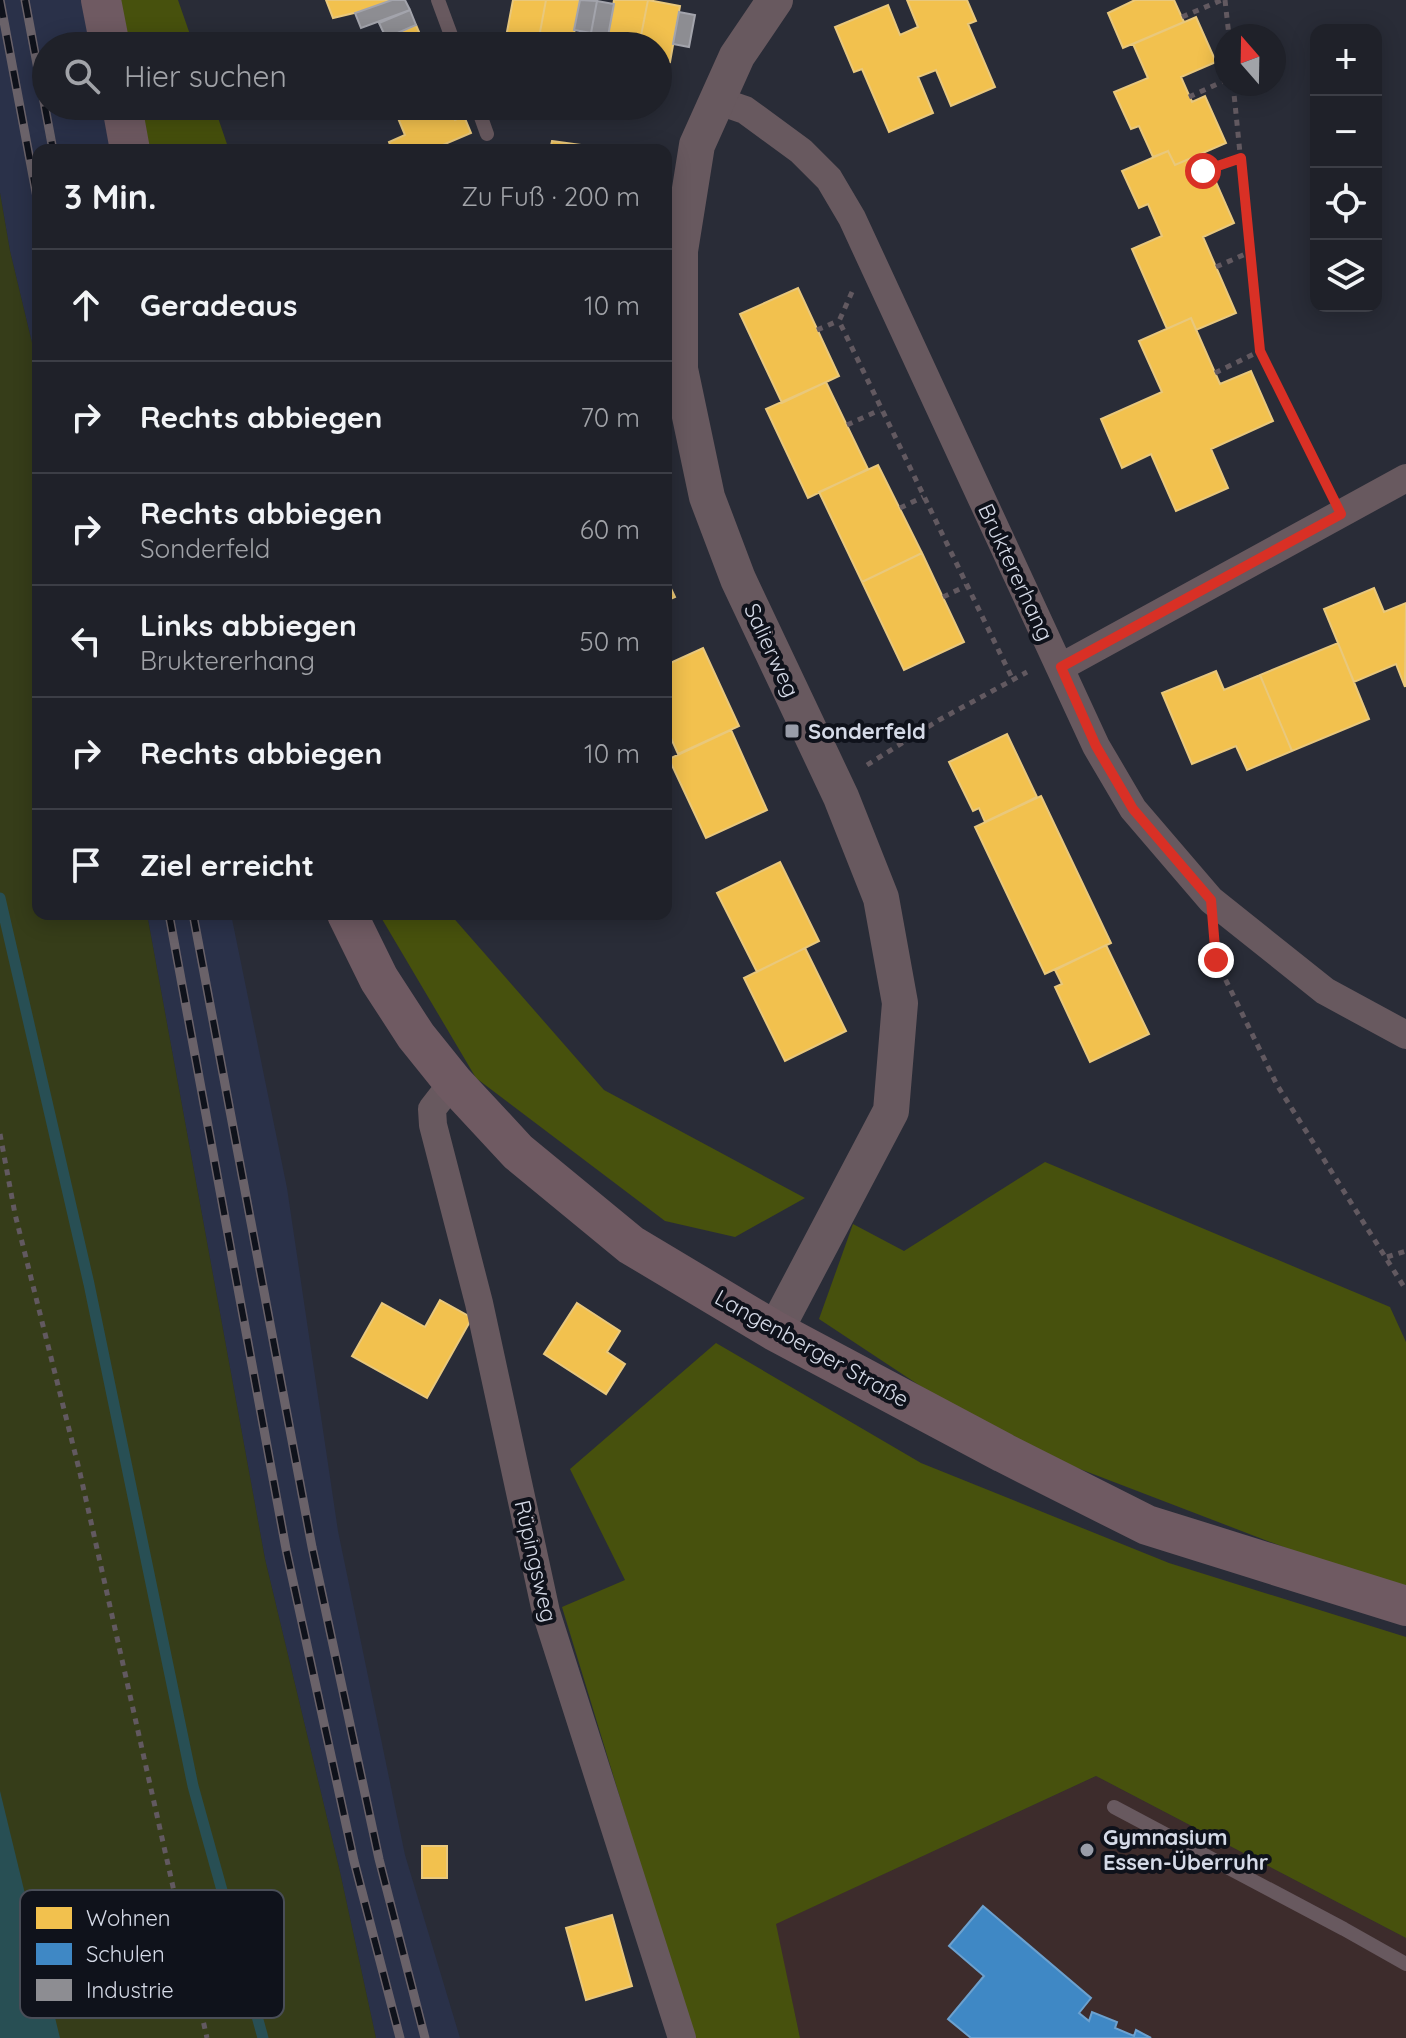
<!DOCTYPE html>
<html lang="de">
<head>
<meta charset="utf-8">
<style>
  :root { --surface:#1f2129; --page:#272931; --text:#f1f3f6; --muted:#a1a3a8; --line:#3c3e46 }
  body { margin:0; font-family:Quicksand,sans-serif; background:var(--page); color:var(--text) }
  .controls { position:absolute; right:24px; top:24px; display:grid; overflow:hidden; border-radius:16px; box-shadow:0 4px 20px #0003 }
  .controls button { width:72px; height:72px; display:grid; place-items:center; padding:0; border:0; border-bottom:2px solid var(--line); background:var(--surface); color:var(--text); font:40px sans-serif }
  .compass { position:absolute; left:1214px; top:24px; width:72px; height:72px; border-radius:50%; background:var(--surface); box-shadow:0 4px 20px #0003; rotate:340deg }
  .stop { position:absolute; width:24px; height:24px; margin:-18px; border:6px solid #d93025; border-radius:50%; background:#fff }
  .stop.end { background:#d93025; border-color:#fff; box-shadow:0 2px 8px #0008 }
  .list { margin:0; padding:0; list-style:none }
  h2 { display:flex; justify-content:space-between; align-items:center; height:104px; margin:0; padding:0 32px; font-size:34px }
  h2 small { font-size:26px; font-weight:400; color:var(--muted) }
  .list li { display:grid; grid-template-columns:52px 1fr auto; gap:24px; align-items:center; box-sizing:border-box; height:112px; padding:0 32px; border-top:2px solid var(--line) }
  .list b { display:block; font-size:30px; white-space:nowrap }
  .list p { margin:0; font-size:26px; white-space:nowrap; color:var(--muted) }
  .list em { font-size:26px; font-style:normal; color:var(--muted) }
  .icon { flex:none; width:44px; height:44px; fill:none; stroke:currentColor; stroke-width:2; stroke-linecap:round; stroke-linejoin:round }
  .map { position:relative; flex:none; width:1406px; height:2038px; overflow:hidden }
  .search { position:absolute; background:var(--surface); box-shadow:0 4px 20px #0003; left:32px; top:32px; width:640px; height:88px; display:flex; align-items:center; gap:20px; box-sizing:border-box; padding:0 28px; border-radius:44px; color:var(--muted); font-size:30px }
  .panel { position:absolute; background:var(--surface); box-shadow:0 4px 20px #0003; left:32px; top:144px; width:640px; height:776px; border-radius:16px }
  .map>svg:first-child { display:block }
  .built { fill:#2a3149 }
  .education { fill:#3d2c2c }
  .green { fill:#363d19 }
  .forest { fill:#47510d }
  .water { fill:#284f54 }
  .homes { fill:#f2c14e; stroke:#e9c87c; stroke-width:2 }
  .schools { fill:#3f88c5; stroke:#6ca1cf; stroke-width:2 }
  .industry { fill:#8d8d92; stroke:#a3a4ac; stroke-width:2 }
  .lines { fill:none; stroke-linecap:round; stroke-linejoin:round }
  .stream { stroke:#284f54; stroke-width:11 }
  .path { stroke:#625960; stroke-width:5; stroke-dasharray:6 6; stroke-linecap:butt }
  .service { stroke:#68595f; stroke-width:14 }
  .minor { stroke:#68595f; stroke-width:28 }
  .tertiary { stroke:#68595f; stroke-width:36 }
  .secondary { stroke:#6f5a62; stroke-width:40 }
  .rail-casing { stroke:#6a6269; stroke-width:9 }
  .rail { stroke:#0f121b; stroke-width:6; stroke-dasharray:18; stroke-linecap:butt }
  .route { stroke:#d93025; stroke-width:10 }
  .poi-dot { fill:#999da9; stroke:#0f121b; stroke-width:3 }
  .labels { text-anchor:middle; stroke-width:8; stroke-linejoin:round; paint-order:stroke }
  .street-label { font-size:22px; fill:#d5dae7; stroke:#0f121b }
  .poi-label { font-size:22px; font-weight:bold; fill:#d5dae7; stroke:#0f121b; text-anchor:start }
  .key { fill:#0f121b; stroke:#4a4e58; stroke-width:2 }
  .key-label { font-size:22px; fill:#d5dae7 }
</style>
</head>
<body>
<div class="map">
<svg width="1406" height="2038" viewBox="0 0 1406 2038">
  <rect width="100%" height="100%" fill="#292c37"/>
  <path class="built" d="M0,0H91L100,46H46V106H112L121,150H38V368L10,251L0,193Z
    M147,914H231L287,1188L338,1531L405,1855L460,2038H376L340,1872L265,1559Z"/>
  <path class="education" d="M1096,1776L1406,1938V2038H800L775,1924Z"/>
  <path class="green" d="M0,193L10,251L38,368V914H147L265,1559L340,1872L376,2038H0Z"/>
  <path class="forest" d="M112,0H178L194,46H121Z
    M132,106H214L229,150H141Z
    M379,914H450L604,1090L805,1198L735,1237L665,1221L476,1078Z
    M1045,1162L1390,1307L1406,1342V1594L999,1438L819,1319L853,1224L904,1251Z
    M716,1343L921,1463L1169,1563L1406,1637V1938L1096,1776L776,1924L800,2038H693L562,1607L625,1580L570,1469Z"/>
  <path class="water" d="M0,1791L60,2038H0Z"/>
  <path class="homes" d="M326,0H392L375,8L333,18Z
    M513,0H546L538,43L506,37Z
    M546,0H580L572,46L538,43Z
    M614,0H648L639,46H606Z
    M648,0L680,6L670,62L658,60V46H639Z
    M907,0H967L976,21L968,24L995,87L951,106L936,70L918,77L933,113L889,132L862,69L854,72L835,27L888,5L900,35L918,27Z
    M1174,0L1184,22L1123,48L1108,13L1135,0Z
    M1196,17L1216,62L1181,77L1192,102L1205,96L1226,143L1175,165L1168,151L1153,157L1139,126L1131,129L1114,92L1148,78L1133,44Z
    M416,25L425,46H366L386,38Z
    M393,106H449L455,120L464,116L471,133L431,150H392L389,142L405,135Z
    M552,141L611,149V150H550Z
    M1168,151L1175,165L1196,156L1205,176L1212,173L1234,223L1203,237L1236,313L1196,330L1191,318L1167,329L1132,249L1162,236L1148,204L1139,208L1122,171Z
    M798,288L839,376L782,403L740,314Z
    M1191,318L1220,384L1251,371L1273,421L1211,449L1228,488L1176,511L1151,454L1122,468L1101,419L1162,392L1139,341Z
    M826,382L868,469L808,498L766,409Z
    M878,465L922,553L862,582L819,492Z
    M922,553L964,642L904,670L862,582Z
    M666,578L675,597L666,601Z
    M1374,588L1384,612L1406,603L1405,687L1396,664L1354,682L1324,609Z
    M1338,643L1369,719L1292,751L1260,675Z
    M703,648L739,726L678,754L666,727V665Z
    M1216,671L1224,690L1260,675L1292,751L1247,770L1236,746L1192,764L1162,693Z
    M731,730L767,810L706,838L669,759Z
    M1007,734L1037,797L985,822L979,808L973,811L949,762Z
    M1041,796L1111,943L1045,974L975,827Z
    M780,862L819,941L757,972L717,893Z
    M1106,945L1149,1034L1090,1062L1055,987L1062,984L1055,970Z
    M805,948L846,1031L785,1061L744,978Z
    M440,1300L472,1318L427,1398L352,1356L382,1303L425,1327Z
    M577,1303L620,1331L607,1352L625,1364L606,1394L544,1354Z
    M422,1846H447V1878H422Z
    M612,1915L632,1986L586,2000L566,1928Z"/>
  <path class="schools" d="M983,1906L1091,1998L1079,2013L1089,2021L1092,2012L1117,2022L1115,2028L1134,2036L1136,2030L1151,2038H971L948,2019L984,1976L949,1946Z"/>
  <path class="industry" d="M392,0H405L410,10L361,28L355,13Z
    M580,0L597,1L591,33L574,30Z
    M597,1L614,4L608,36L591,33Z
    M410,10L416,25L386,38L379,23Z
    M679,12L695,15L689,47L673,44Z"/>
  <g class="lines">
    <path class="stream" d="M0,898L89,1284L193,1786L263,2038"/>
    <path class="path" d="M1225,0L1229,36
      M1182,17L1222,0
      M1233,84L1260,351L1327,486
      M1189,97L1226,80
      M1203,171L1241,158
      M1216,267L1250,252
      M852,292L839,321L1013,680
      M817,330L838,321
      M1215,373L1260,351
      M847,425L880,410
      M900,508L923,497
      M943,597L966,586
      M867,765L939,720L1027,672
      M1215,946L1216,960L1277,1085L1406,1290
      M0,1134L15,1214L80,1473L207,2038
      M1387,1257L1406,1251"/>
    <path class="service" d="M438,0L455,46
      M477,106L487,134
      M1114,1807L1344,1929L1406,1964"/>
    <path class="minor" d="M716,100L745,110L801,151L829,179L852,218L1096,746L1133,809L1211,900L1325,991L1406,1035
      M1061,667L1406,478
      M453,1082L432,1109L433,1125L479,1303L546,1612L682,2038"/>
    <path class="tertiary" d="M775,1331L891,1111L900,1003L881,898L841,797L738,579L707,497L680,369V251L697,145L737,56L775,0"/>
    <path class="secondary" d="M101,0L110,46
      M122,106L130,150
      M347,914L379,979L416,1036L453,1082L518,1152L631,1245L775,1331L1004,1453L1147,1525L1406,1606"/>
    <g class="rail-casing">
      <path id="rail" d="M0,0L38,203
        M25,0L53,150
        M169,914L286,1549L354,1861L400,2038
        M193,914L312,1547L379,1859L425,2038"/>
    </g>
    <use href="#rail" class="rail"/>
  </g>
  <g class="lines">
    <path class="route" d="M1203,171L1241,158L1260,351L1341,514L1061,667L1096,746L1133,809L1211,900L1216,960"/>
  </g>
  <g class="poi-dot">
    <rect x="784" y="723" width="16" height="16" rx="4"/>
    <circle cx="1087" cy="1850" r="8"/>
  </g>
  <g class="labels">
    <g class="street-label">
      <text transform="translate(1016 572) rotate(65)" y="8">Bruktererhang</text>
      <text transform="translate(772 650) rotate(65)" y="8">Salierweg</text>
      <text transform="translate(812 1348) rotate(29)" y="8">Langenberger Straße</text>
      <text transform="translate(536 1561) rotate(77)" y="8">Rüpingsweg</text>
    </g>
    <g class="poi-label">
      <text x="808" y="739">Sonderfeld</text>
      <text x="1103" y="1845">Gymnasium<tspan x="1103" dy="25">Essen-Überruhr</tspan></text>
    </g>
  </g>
  <rect x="20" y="1890" width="264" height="128" rx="12" class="key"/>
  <rect x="36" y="1907" width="36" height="22" fill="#f2c14e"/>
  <rect x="36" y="1943" width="36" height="22" fill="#3f88c5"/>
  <rect x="36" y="1979" width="36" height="22" fill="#8d8d92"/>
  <g class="key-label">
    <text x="86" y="1926">Wohnen</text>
    <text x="86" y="1962">Schulen</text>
    <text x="86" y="1998">Industrie</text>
  </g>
</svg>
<div class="controls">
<button>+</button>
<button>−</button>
<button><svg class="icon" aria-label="locate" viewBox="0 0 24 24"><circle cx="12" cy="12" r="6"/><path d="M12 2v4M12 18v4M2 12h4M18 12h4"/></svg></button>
<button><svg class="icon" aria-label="layers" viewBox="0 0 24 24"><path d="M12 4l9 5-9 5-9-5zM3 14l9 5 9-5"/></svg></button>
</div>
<svg class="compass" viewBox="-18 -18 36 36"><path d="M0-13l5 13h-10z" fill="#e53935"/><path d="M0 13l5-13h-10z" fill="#a1a3a8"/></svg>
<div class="stop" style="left:1203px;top:171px"></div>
<div class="stop end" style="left:1216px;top:960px"></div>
<div class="search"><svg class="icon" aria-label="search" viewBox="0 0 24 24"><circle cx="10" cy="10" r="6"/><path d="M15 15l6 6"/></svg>Hier suchen</div>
<section class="panel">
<h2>3 Min.<small>Zu Fuß · 200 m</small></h2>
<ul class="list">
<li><svg class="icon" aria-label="ahead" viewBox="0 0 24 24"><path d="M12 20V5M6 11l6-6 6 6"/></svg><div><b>Geradeaus</b></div><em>10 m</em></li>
<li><svg class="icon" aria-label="right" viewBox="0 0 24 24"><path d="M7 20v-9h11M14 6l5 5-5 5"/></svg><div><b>Rechts abbiegen</b></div><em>70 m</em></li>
<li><svg class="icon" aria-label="right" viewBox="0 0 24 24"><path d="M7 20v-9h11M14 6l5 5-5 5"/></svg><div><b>Rechts abbiegen</b><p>Sonderfeld</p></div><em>60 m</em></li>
<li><svg class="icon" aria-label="left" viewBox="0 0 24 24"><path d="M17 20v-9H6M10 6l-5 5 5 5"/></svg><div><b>Links abbiegen</b><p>Bruktererhang</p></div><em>50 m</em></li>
<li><svg class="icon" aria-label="right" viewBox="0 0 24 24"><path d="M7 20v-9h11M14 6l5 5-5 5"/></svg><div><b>Rechts abbiegen</b></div><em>10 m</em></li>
<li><svg class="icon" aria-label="arrive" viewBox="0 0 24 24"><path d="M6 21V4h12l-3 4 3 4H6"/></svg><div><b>Ziel erreicht</b></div></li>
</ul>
</section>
</div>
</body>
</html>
